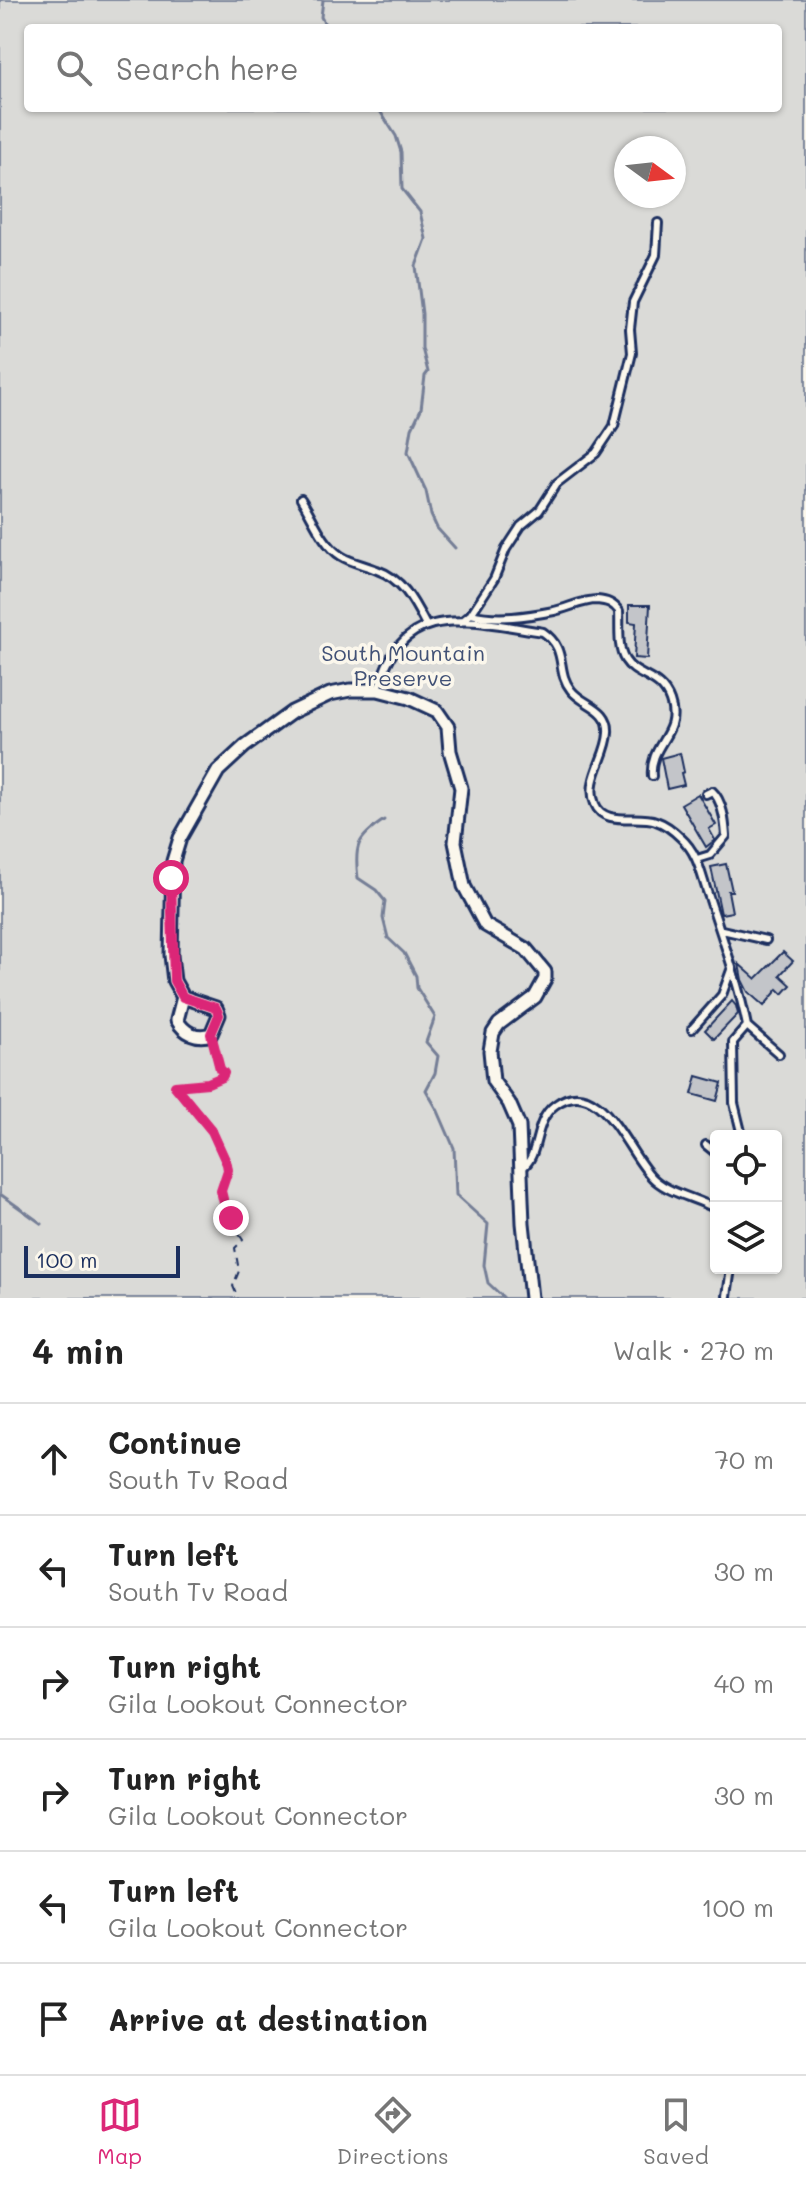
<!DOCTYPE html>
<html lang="en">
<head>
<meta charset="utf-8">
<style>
  :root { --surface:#fff; --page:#f6f6f6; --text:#222; --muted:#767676; --line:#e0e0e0; --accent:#db2777 }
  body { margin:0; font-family:Mali,sans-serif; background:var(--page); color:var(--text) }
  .controls { position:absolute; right:24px; bottom:24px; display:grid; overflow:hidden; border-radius:8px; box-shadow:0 2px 6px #0004 }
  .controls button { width:72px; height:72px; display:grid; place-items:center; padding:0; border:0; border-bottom:2px solid var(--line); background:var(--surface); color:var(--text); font:40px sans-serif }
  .compass { position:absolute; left:614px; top:136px; width:72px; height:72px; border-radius:50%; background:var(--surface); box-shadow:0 2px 6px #0004; rotate:105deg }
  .scale { position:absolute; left:24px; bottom:20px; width:156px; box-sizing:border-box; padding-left:8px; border:4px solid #1b2f5e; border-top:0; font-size:22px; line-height:28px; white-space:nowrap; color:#1b2f5e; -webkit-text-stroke:6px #fbf7ec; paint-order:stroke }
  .stop { position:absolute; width:24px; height:24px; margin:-18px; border:6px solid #db2777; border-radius:50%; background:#fff }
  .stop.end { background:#db2777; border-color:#fff; box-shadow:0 2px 8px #0008 }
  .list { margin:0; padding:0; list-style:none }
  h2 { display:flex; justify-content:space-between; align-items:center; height:104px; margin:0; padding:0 32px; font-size:34px }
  h2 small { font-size:26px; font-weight:400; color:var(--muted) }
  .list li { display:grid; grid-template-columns:52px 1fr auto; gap:24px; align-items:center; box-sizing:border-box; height:112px; padding:0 32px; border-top:2px solid var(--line) }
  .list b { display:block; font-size:30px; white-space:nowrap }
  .list p { margin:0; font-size:26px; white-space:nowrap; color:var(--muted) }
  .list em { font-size:26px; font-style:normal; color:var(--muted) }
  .icon { flex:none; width:44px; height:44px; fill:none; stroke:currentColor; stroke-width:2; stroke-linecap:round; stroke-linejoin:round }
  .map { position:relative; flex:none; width:806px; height:1298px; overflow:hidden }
  .search { position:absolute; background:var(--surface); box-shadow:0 2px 6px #0004; left:24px; right:24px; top:24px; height:88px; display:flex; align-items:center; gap:20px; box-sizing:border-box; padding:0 28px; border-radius:8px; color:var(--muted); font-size:30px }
  .sheet { height:776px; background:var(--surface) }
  nav { display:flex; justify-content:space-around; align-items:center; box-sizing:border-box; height:112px; border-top:2px solid var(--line); background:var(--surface); font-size:22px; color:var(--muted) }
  nav a { display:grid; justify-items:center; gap:4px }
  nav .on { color:var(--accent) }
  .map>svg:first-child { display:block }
  .green { fill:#dadad7; stroke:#7a849a; stroke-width:2; fill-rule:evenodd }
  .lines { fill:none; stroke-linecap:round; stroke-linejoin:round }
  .stream { stroke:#747e96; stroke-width:3 }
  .building { fill:#c3c5c9; stroke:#1b2f5e; stroke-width:2 }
  .lane-casing { stroke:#1b2f5e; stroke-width:12 }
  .street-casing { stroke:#1b2f5e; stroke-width:17 }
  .path { stroke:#1b2f5e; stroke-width:2; stroke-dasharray:8 6; stroke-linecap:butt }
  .lane { stroke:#fbf7ec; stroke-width:6 }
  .street { stroke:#fbf7ec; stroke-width:11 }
  .route { stroke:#db2777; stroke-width:10 }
  .labels { text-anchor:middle; stroke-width:7; stroke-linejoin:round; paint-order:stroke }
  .park-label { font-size:22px; fill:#415176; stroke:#fbf7ec }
</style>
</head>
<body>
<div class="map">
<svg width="806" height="1298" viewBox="0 0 806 1298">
  <rect width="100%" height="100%" fill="#fbf7ec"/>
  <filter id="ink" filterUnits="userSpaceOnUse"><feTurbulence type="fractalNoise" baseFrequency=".0125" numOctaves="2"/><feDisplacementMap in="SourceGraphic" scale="16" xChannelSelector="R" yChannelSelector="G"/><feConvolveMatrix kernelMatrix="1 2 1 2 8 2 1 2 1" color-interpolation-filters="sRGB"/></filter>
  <g filter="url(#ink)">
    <path class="green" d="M0,0H806V1298H0ZM28,28H778V108H28ZM626,148H674V196H626ZM716,1136H776V1268H716Z"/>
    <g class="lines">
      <path class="stream" d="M323,0L321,17L327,28
        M378,108L396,136L401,152L402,189L420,212L426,239L416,266L422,314V348L428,372L425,376L421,409L412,428L408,452L426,491L431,515L437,528L455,548
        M384,820C357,838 354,846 358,878L376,890L385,901L383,918L388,938L404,953L416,976L417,988L435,1017L426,1042L438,1056L435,1073L426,1090L438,1111L454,1148L456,1195L488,1224L484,1265L488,1283L504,1298
        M0,1194L42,1224"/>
    </g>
    <path class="building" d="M629,605H650L647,659L634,658L636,623L629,622Z
      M680,753L684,772L681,773L684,785L667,789L661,758Z
      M698,794L716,825L709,829L715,840L706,847L681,804Z
      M726,864L732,891H728L732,912L721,914L711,867Z
      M783,952L793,961L780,975L791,985L783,994L778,989L764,1006L748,992L742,980L739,964L756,979Z
      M732,1001L736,1006L738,1014L714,1039L705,1030Z
      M697,1076L722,1083L717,1101L692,1094Z"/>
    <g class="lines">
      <g class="lane-casing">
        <path id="lane" d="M301,499C313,517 322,544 341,556C352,563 365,565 377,570C403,579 414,602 426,625
          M471,614C497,621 528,616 554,611C568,608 583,600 597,600C607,601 613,603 619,611C620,625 617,648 625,660C636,678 661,675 670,701C682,734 649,743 652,776
          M461,622L471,614L494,579L506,549L521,526L539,511L557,483L596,453L614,426L632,353L630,329L633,302L656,255L658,223
          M378,690C401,598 470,621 543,632C569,650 555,670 571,690C583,706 610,707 608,733C607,757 585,780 595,804C604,827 638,814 656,821C665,824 674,831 681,838C699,854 701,876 709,897C723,940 738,981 747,1026L733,1042L734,1103L742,1136
          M697,859L710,855L726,836C725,822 723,801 712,791L706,794
          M722,930L766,940
          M747,1026L779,1054
          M692,1029L722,995L731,970
          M706,1145L716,1153
          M522,1168C540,1157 533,1121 555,1105C602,1070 629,1159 655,1180C671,1194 697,1198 716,1209
          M727,1296L731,1268"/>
      </g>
      <g class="street-casing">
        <path id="street" d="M183,997L174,981L171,955L173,861L180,838L218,771L245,746L292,712L330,694L350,690H378L409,698L437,711L448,727L450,751L461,788L455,842L464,886L485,925L526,949L545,972V979L535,997L499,1024L493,1033L490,1051L493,1081L509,1103L519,1126L523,1223L531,1298
          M183,997L216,1008L219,1015L211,1034C197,1039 184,1033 177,1020Z"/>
      </g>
      <path class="path" d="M214,1047L220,1069L224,1073L222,1077L208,1083L175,1086L212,1131L227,1164C229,1186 211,1199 234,1221V1227L243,1240L235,1248L239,1271L233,1286L238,1298"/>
      <use href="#lane" class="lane"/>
      <use href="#street" class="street"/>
    </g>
  </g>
  <g class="lines" filter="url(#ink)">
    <path class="route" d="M171,878L174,981L183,997L216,1008L219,1015L211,1034L220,1069L224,1073L222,1077L208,1083L175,1086L212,1131L227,1164L228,1170L221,1191L227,1215L231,1218"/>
  </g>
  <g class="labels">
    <g class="park-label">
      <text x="403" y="661">South Mountain<tspan x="403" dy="25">Preserve</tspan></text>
    </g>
  </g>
</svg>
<div class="controls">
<button><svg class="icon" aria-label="locate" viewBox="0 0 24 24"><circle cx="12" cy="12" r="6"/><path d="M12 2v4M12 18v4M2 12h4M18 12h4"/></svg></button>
<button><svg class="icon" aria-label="layers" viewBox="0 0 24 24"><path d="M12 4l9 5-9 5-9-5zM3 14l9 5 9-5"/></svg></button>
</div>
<svg class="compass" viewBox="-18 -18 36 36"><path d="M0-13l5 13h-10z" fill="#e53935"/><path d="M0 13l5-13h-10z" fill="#767676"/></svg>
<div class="scale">100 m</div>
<div class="stop" style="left:171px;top:878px"></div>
<div class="stop end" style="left:231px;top:1218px"></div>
<div class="search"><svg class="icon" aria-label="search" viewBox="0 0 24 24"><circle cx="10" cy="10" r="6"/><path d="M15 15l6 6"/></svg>Search here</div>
</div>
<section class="sheet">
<h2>4 min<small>Walk · 270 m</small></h2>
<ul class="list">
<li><svg class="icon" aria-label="ahead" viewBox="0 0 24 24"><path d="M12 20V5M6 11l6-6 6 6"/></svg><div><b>Continue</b><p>South Tv Road</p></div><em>70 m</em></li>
<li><svg class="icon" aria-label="left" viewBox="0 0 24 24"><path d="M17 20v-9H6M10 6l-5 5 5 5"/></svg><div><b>Turn left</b><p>South Tv Road</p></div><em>30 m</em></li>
<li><svg class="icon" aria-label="right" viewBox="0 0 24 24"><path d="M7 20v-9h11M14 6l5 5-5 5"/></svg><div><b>Turn right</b><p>Gila Lookout Connector</p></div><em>40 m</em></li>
<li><svg class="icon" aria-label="right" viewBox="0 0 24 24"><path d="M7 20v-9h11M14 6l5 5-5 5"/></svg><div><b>Turn right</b><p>Gila Lookout Connector</p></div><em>30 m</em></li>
<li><svg class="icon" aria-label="left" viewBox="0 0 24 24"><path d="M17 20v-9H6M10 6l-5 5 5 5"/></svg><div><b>Turn left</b><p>Gila Lookout Connector</p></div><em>100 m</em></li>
<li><svg class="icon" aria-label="arrive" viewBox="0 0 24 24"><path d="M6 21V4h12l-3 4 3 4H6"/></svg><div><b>Arrive at destination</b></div></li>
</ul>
</section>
<nav>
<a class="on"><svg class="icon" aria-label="map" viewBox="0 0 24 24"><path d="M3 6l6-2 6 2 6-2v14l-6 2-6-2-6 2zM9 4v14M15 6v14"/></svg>Map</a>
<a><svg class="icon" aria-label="directions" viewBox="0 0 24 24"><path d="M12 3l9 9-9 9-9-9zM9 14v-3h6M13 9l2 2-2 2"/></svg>Directions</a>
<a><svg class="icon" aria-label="saved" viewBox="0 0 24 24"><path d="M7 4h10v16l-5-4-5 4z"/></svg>Saved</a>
</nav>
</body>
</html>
